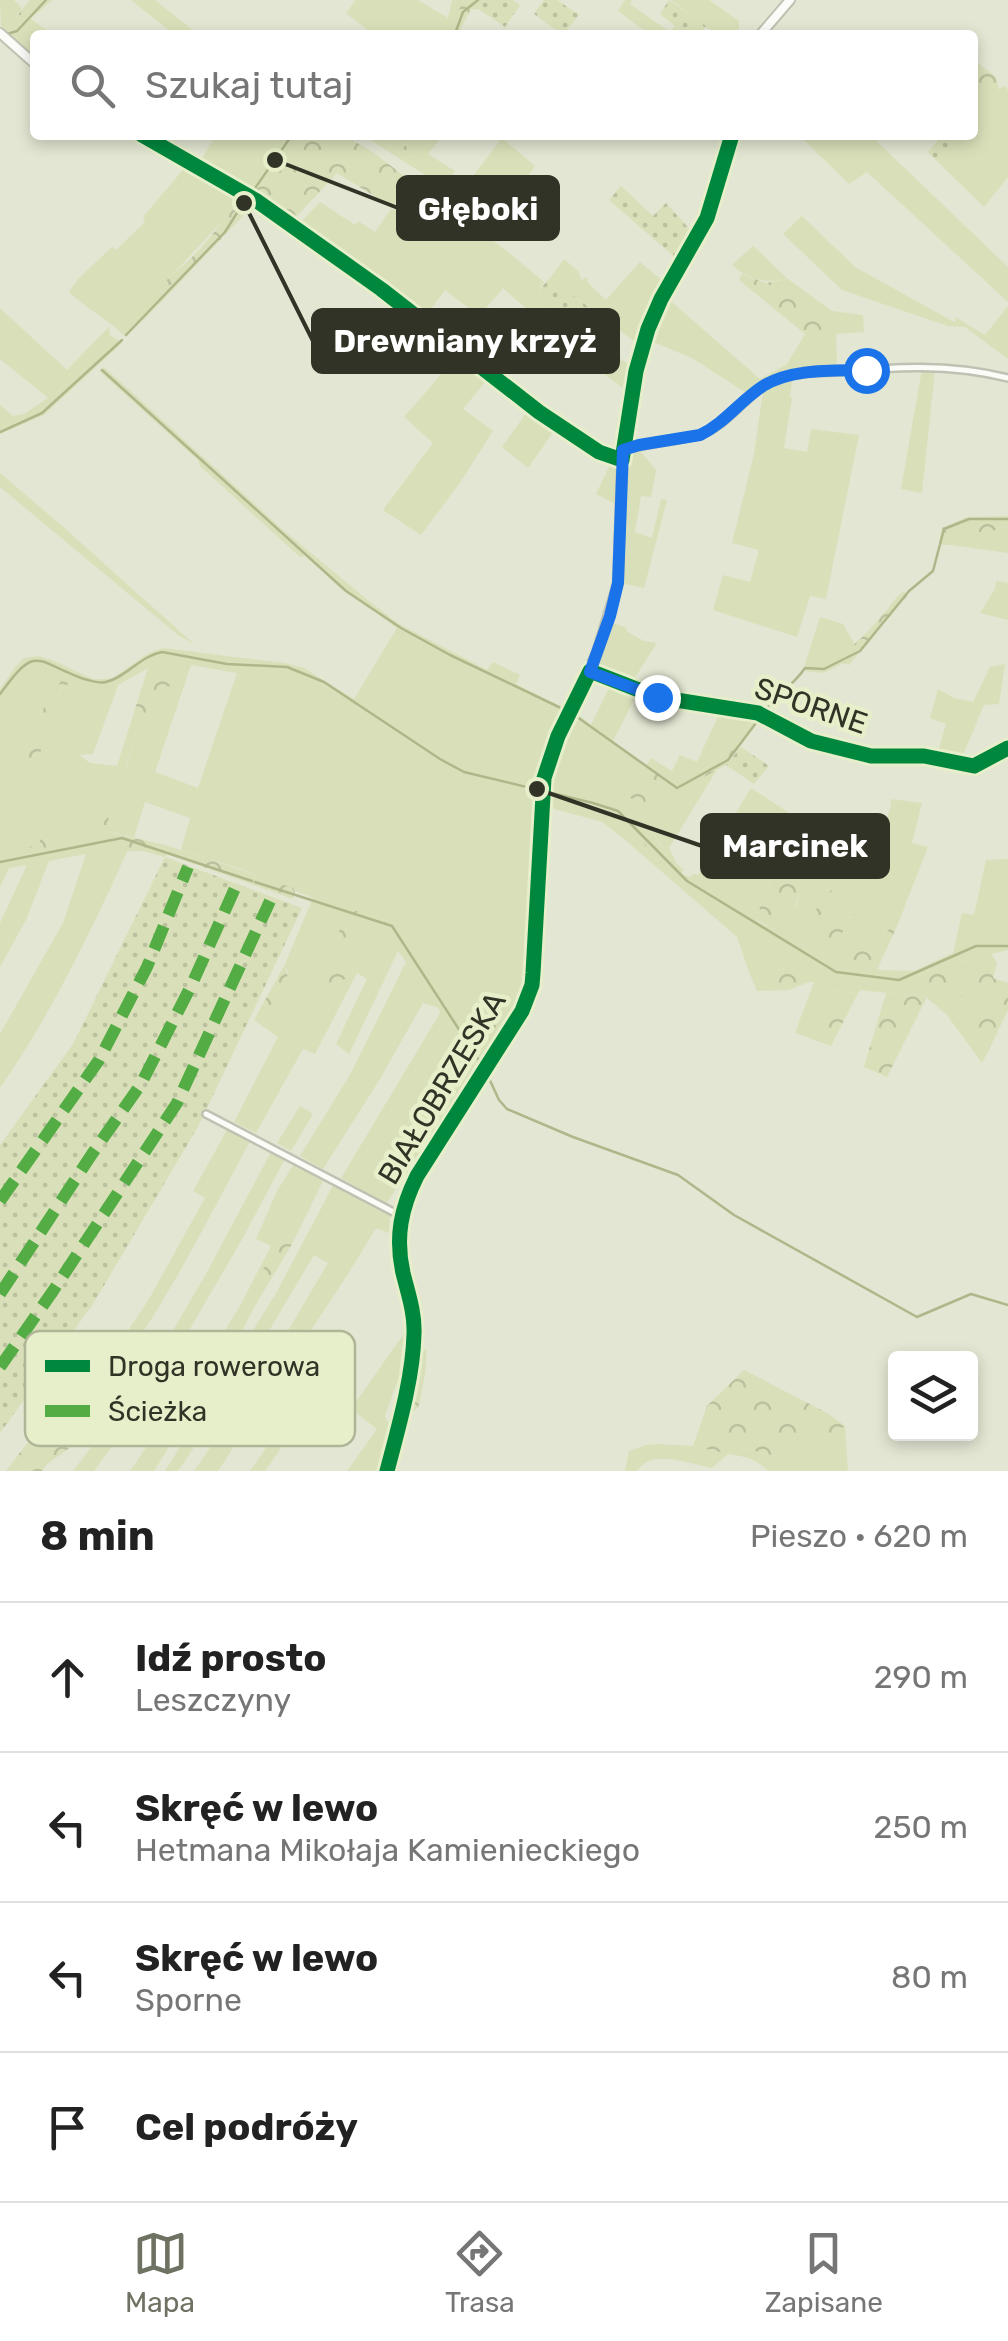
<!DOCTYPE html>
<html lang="pl">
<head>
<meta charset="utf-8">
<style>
  :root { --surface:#fff; --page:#f2f2f2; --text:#222; --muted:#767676; --line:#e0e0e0; --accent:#6e7262 }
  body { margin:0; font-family:Rubik,sans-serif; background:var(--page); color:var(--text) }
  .controls { position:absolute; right:30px; bottom:30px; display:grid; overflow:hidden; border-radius:10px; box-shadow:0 5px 15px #0003 }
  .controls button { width:90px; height:90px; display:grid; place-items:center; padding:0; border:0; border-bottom:2px solid var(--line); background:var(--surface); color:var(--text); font:50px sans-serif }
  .stop { position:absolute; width:30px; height:30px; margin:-22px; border:8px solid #1a73e8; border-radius:50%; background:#fff }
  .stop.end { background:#1a73e8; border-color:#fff; box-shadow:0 2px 10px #0008 }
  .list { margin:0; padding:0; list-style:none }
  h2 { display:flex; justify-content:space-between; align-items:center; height:130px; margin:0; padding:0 40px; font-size:42px }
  h2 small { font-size:32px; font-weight:400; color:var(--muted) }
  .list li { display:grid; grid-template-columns:65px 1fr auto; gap:30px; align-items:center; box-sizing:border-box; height:150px; padding:0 40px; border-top:2px solid var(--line) }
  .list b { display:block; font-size:38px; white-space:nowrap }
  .list p { margin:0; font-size:32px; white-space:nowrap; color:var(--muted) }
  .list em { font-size:32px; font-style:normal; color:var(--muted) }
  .icon { flex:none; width:55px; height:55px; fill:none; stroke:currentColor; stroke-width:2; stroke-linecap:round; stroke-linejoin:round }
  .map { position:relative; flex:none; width:1008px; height:1471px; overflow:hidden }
  .search { position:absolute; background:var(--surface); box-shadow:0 5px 15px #0003; left:30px; right:30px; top:30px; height:110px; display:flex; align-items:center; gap:25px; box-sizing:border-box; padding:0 35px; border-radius:10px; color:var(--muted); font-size:38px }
  .sheet { height:730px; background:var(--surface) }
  nav { display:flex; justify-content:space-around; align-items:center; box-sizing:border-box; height:140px; border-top:2px solid var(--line); background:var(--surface); font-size:28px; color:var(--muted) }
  nav a { display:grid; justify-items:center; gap:5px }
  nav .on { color:var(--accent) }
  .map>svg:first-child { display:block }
  .green { fill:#d9e0b9; fill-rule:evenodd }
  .forest { fill:url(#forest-crowns) }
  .garden { fill:url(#garden-dots) }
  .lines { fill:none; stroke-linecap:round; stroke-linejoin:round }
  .stream { stroke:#aeb789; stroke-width:2.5 }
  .street-casing { stroke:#bfc2b2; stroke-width:10 }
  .secondary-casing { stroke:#bfc2b2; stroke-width:12 }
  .street { stroke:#fbfbf8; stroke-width:5 }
  .secondary { stroke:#fbfbf8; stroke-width:8 }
  .quiet { stroke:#54ac44; stroke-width:12; stroke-dasharray:25 12; stroke-linecap:butt }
  .cycleway-casing { stroke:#e6eeca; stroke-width:21 }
  .cycleway { stroke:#00873e; stroke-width:15 }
  .route { stroke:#1a73e8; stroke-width:12 }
  .labels { text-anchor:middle; stroke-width:9; stroke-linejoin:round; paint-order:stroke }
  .street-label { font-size:30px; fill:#303325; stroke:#e6eeca }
  .key { fill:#e6eeca; stroke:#afb698; stroke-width:2.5 }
  .key-label { font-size:28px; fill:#303325 }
  .leader { fill:none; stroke:#303325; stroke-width:4 }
  .callout-dot { fill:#303325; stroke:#e6eeca; stroke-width:4 }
  .callout { fill:#303325; stroke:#303325; stroke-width:4 }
  .callout-label { font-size:32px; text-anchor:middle; font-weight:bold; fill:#fff }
</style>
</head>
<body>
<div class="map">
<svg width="1008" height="1471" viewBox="0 0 1008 1471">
  <defs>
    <pattern id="forest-crowns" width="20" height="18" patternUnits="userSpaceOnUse" patternTransform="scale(2.5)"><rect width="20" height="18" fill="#d9e0b9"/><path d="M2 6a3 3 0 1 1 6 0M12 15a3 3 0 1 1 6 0" fill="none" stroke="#bbc19f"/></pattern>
    <pattern id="garden-dots" width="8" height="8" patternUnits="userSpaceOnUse" patternTransform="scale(2.5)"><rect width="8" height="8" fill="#d9e0b9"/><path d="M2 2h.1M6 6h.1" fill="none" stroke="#bbc19f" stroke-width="1.8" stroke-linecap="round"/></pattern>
  </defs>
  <rect width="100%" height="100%" fill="#e2e6d2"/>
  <path class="green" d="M0,0H14L22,8L11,24L1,29Z
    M131,0H155L199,35H175Z
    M356,0H418L448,18L452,0H464L454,21L453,35H374L346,13Z
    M625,0H632L630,4L670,32L675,26L686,35H650L618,11Z
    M671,0H709L739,21V35H717Z
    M28,17L53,35H35V58L5,32L16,29Z
    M1004,86L1008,90V177L984,207L938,162L959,135H973V119L999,89Z
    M216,135H288L254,193L199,163Z
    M388,135L400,138L402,135H443L428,154L455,171L445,187L403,161L412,155L410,149Z
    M799,135H870L1008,267V302L867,172L849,184Z
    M502,138L535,166L507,207L470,180Z
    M187,165L252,202L242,217L238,198L226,217L159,289L166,297L126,337C109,320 87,309 69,292L79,278L112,247L116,250L145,222L143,217Z
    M420,188L507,251L544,282L537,292C563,322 599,343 631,366L628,392L577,353L503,288L479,316L445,290L425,317L299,224L320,202L355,225L358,221L375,232L391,209L400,211Z
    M802,216L855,267L954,322H956L955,317L985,335L1008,306V359L965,327L948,326L842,290L783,234Z
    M753,246L788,279C766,283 750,281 732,265Z
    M564,259L579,272L581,280L587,277L588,283L606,300L640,262L665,283L647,320L639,345L550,278Z
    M666,297L760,379L787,364L805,334H832V311L863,315L864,332L836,334L837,366C801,369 777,370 748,394L692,358L650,341L631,429L634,438L640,440L628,446L640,368L653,326Z
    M0,308L67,370L109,327L110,335L122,343L44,415L0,434V405L13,416L24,414L48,398L0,359Z
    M459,354L487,380L463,409L493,431L459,484L421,535L383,510L433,443L404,417Z
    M104,367L282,529L369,601L399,624L487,670L493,662L520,675L516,684L568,710L547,754L540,783L531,967L526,996L501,1038L482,1027L480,1041L474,1048L484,1064L410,1181L402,1180L386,1204L341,1178L440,1013L439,1008L423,1003L380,1079L323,1169L300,1156L351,1073L406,962L398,951L349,1054L336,1044L367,979L357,973L315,1054L303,1049L256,1133L234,1122L278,1037L254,1020L266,1022L288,972L284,966L313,898L238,868L181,850L190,818L145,802L134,837L105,831L98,840L108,852L128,850C90,933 52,1013 0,1088V1034L63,923L86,854L49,861L26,920L0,967V923L27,865L9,868L0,887V859L32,854L40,842L23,850H14L6,834L0,837V689L15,667L24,658L38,656L52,660L93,679H105L113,678L149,653L163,648L285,663L304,668L354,699L397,628L338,586L305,556L300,557L200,466L198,460L99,371ZM156,661L160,688L144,717L142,733L136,734L126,767L90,763L79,755L93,754L118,685L148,668ZM191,665L237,673L198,788L155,772ZM63,679L68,683L32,771L16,738L32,731L43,709ZM351,909L354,950L352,975L331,987Z
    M922,369L935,370L922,493L901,489Z
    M789,378L792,381L790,397L792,398L784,448L807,452L811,429L859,435L826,599L810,596L797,637L713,610L723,575L750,582L759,550L732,543L754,454L763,391Z
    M517,399L556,428L528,468L502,447L527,412L515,400Z
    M640,451L656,470L651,497L641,496L635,532L652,538L661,499L667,500L644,588L621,583L625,547L627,456Z
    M604,459L612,461L618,471L617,505L596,494L609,467Z
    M0,473L62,526L194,644L178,635L0,487Z
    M1002,526L1008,527V553L950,545L954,535L998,530Z
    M996,581L1008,583V620L980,613L995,589Z
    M820,617L843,624L855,645L842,654L844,663L823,673L806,671L805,664Z
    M611,622L627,628L626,631L644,641L657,643L630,685L600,673L596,665Z
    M1005,664L999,704L984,705L963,755L967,758L966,760L937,755L946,724L930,718L938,689L954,698L973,702L990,667Z
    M612,682L637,694L613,741L638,759L641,769L639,782L644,803L665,778L647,765L651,758L672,771L680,755L697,762L721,710L758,716L713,764L700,771L704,776L718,768L669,848L662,846L652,831L642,829L647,852L660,863L665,853L673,856L677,864L684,870L681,874L690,877L694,874L698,875L751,788L794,816L820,826L817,832L873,850L863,844L868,834L881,838L891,806V799L922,803L912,843L928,847L897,926L888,930L876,945L867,940L873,920L849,964L881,970L914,971L953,953L962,913L974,915L986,860L1008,859V950L990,954L988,949L972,960L955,961L917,976L960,987L961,996L980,989L983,1000L971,1027L989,1050L982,1063L947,1015L926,997L860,990L858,993L827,991L814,1024L800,1019L814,982H809L811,971L785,968L774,971L766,967L749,972L737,937L623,838L602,822L544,806L552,765L574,711L591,725ZM794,845L816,852L818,857L810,862L796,906L783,916L775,930L757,921C762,891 776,868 794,845Z
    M300,1106L313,1114L291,1151L277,1143Z
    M227,1130L250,1141C201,1233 155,1326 89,1407L80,1399L84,1397L149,1299L205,1198L193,1191Z
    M271,1152L285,1159L240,1243L177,1351L165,1344L206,1274Z
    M294,1164L324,1179L292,1244L278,1242L249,1295L258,1301L250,1315L248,1307L240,1306L271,1246L256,1239L277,1191Z
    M334,1184L390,1214L389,1233L376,1228L348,1274L218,1471H194L253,1385L249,1369L255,1361L264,1359L280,1338L283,1339L328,1263L314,1255L241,1378L178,1471H165L275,1295Z
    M408,1328L410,1333L408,1344L403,1343L399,1372L403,1373L402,1382H397L385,1416L391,1428L381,1471H347L377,1429L351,1409Z
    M228,1352L154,1471H130L206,1360L215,1366Z
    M138,1385L150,1393L94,1471H73Z
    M845,1426L848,1471H768C756,1458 745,1457 728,1454L712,1468C689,1464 652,1448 637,1471H625L629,1451L646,1445L658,1444L693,1446L728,1454L742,1448L788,1459Z
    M280,1428L291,1434L265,1471H250Z"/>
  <path class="forest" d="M30,0H53L31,18L28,17L16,29L5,32L1,29L11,23Z
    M464,0H485L478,9H471L459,32L453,35V21Z
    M978,63L996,77L999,89L973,119V68Z
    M288,135H344L374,153L420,188L400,212L337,173L294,219L254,193Z
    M363,135H388L410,149L412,155L403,161Z
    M238,198L241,199C243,206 240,210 242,217L166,297L159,288C168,278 178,270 188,261C207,243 224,220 238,198Z
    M742,274L766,283L788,279L832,311V334H805L739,280Z
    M1008,516V527L1002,526L998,530L955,535L950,545H943L939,541L942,528L967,517Z
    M904,591L907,596L849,665L844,663L842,654C856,644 869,631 881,617C889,608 894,598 904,591Z
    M166,660L176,663L178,671L171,686L161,688L165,699C161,710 155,714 144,717L142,734H136L125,768L117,766L148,668L156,661Z
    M63,678L68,683L61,704L70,715L67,720H54L32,771L8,751L16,738L32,731L43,709Z
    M758,716L761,718L726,765L704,777L700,771L713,764Z
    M638,759L665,778L644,803L630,798C638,784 643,775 638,759Z
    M602,779L614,790L613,797L616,795L623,802H628L630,810L624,813L611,801L602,802L596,797V790L590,786Z
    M108,788L117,790L105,831L165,845L199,856L209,854L212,860L293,888L295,892L293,899L167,854L165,857L142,851L108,852L97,840L104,831L96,830Z
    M641,829L652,831L661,846L669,848L673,856L665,853L660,863L647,852Z
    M41,832H54C55,843 51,850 49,861L35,863L32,854L0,859V837L5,834L13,836L14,850H23L40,842Z
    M794,844L817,852L819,856C810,862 802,874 805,885C796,895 798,912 783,916L775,930L757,920C762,892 777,868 794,844Z
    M833,888L849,898L855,916L835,942L814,951L802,945L811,916Z
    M351,909L378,919L366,947L354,950L352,975L331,987L315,977Z
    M866,916L874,919L867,940L876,945L888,930L897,926L877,970L848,965L854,938Z
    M978,949H988L997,963L993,978L1008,983V1010L989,1050L971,1027L983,1000L980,990L961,997L959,987L952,986L950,994C931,996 927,989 916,976L955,961L972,960Z
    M794,958L802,959L811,971L809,982L789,990L757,991L749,972L767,967L774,971L785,968Z
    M284,966C295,985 280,1008 266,1022L254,1020Z
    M827,991L858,993L831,1046L795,1033L800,1019L814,1023Z
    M886,993L927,997L887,1077L864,1067Z
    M482,1023L496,1025L501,1038L484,1064L474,1048V1037L480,1040L479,1028L482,1027Z
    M278,1242L292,1244L258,1301L248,1296Z
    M240,1306H248L250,1315L237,1341L215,1366L206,1360Z
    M417,1345L426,1350C427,1369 423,1389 418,1408L405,1415Z
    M744,1370L827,1413L845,1426L788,1459L743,1448L728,1454L693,1446L707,1406Z
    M68,1390L86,1402L89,1407L79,1421L78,1435L71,1447L47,1464L42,1471H6Z"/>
  <path class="garden" d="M485,0H513L520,5L505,27L478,9Z
    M544,0H557L579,15L563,35L534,14Z
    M669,0L706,26L700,35H686L660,14Z
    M942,135H959L938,162L928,152Z
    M621,186L653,216L666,203L694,234L678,260L609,200Z
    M550,278L599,315L584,331L555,313L537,292Z
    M741,747L769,766L754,784L726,765Z
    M165,857L302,908L199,1125L93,1304L0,1433V1145L73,1044Z"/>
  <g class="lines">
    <path class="stream" d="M7,34L17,31L46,0
      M450,35L456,31L463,12L478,0
      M253,191L292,135
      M126,335L225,232L245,200
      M102,370L346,591L401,628L450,655L565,710
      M0,432L42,413L122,340
      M0,694C37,644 33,660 84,679C92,681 98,684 106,682C127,677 140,656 162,652L227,664L287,667L324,682L440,759L464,772L593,803L618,811L687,881L836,972L899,980L976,946H1008
      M764,712C776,695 793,686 805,668L824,669L860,651L909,591L933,571L944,529L969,519H1008
      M573,714L677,788L728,760L759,719
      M0,862L122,838L252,881
      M255,882L392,926L482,1065
      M487,1074L499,1100L507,1109L573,1137L678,1175L734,1215L917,1317L971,1294L1008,1305"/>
    <g class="street-casing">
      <path id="street" d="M623,451C648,442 674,443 699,435C728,427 745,395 772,381C791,373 813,373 833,372C894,367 948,363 1008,378
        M206,1114L401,1216"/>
    </g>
    <g class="secondary-casing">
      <path id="secondary" d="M0,33L35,64
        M760,35L790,0
        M142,135L257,201L381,289L539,412L599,452L622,460
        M590,671L657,697L758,713L811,741L871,756H924L974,766L1008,748
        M387,1471C398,1429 413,1378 414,1334C415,1313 408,1293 403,1273C395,1237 401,1208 417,1176L522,1011L532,985L543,788L553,749L597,652L618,583L622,460L636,371L655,310L707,218L732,135"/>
    </g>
    <use href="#street" class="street"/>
    <use href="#secondary" class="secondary"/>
    <path class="quiet" d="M0,1201L99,1060L147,967L188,867
      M0,1294L92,1154L141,1084L192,984L236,886
      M0,1367L53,1291L177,1103L270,901"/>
    <g class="cycleway-casing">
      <path id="cycleway" d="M142,135L257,201L381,289L539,412L599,452L622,460L636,371L648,329L661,299L707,218L732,135
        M387,1471C398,1429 413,1378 414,1334C415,1313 408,1293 403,1273C395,1237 401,1208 417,1176L522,1011L532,985L533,973L544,778L558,736L590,671L657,697L758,713L811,741L871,756H924L974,766L1008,748"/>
    </g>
    <use href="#cycleway" class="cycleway"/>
  </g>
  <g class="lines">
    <path class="route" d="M657,697L590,672L610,616L618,583L623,450L639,445L700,435C725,423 740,401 763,386C792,368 833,371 866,370"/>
  </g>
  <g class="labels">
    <g class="street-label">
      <text transform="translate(811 706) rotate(19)" y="10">SPORNE</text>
      <text transform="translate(442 1088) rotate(-59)" y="10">BIAŁOBRZESKA</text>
    </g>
  </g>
  <rect x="25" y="1331" width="330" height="115" rx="15" class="key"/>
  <rect x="45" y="1360" width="45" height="12" fill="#00873e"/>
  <rect x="45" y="1405" width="45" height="12" fill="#54ac44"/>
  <g class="key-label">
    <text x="108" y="1376">Droga rowerowa</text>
    <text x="108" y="1421">Ścieżka</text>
  </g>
  <path class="leader" d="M275 160L398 208M244 203L313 341M537 789L702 846"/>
  <g class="callout-dot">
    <circle cx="275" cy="160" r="10"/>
    <circle cx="244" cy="203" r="10"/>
    <circle cx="537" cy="789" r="10"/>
  </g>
  <g class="callout">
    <rect x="398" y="177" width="160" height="62" rx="10"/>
    <rect x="313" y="310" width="305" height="62" rx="10"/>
    <rect x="702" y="815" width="186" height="62" rx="10"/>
  </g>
  <g class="callout-label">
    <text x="478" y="220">Głęboki</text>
    <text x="465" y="352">Drewniany krzyż</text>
    <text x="795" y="857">Marcinek</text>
  </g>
</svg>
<div class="controls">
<button><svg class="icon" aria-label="layers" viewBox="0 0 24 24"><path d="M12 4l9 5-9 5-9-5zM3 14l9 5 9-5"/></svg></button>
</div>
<div class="stop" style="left:866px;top:370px"></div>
<div class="stop end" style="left:657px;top:697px"></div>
<div class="search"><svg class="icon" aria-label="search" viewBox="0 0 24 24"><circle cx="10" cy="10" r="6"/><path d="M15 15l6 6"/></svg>Szukaj tutaj</div>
</div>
<section class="sheet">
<h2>8 min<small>Pieszo · 620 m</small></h2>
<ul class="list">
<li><svg class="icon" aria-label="ahead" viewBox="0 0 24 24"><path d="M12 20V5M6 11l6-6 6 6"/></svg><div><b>Idź prosto</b><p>Leszczyny</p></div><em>290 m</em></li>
<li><svg class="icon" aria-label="left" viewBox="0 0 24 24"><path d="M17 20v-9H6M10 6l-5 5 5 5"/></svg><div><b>Skręć w lewo</b><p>Hetmana Mikołaja Kamienieckiego</p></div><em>250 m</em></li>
<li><svg class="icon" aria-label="left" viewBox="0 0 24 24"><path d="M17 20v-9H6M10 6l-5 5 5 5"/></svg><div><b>Skręć w lewo</b><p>Sporne</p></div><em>80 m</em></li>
<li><svg class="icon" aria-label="arrive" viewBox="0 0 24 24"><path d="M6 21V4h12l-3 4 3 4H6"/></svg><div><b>Cel podróży</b></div></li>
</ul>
</section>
<nav>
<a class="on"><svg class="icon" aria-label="map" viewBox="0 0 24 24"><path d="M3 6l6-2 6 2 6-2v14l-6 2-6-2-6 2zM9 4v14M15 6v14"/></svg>Mapa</a>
<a><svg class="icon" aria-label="directions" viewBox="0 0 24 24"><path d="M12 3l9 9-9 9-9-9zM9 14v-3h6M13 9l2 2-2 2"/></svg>Trasa</a>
<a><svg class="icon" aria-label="saved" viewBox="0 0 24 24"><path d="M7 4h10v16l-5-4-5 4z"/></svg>Zapisane</a>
</nav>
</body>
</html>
